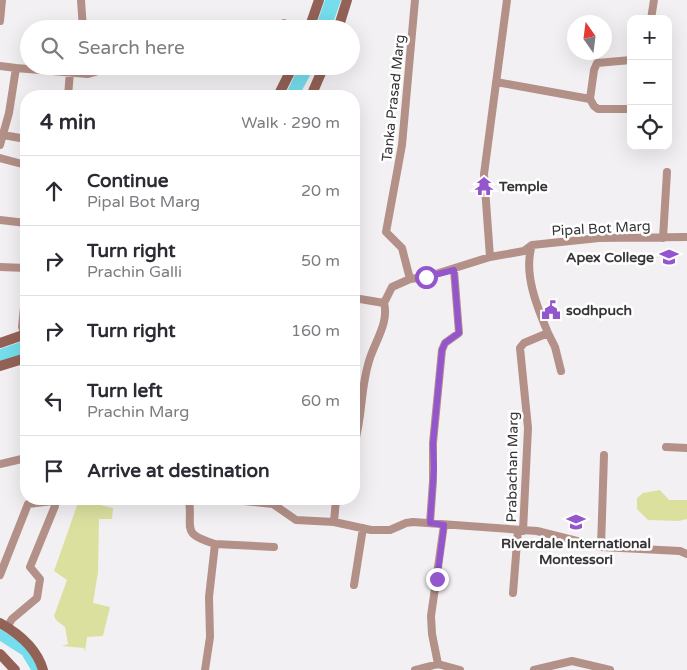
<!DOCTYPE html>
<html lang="en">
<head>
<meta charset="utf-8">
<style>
  :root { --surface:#fff; --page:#f2f2f3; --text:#2b2b33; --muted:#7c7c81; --line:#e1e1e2 }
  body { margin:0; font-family:"Varela Round",sans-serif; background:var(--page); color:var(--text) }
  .controls { position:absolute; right:15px; top:15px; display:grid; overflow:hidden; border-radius:10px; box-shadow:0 5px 20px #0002 }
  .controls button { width:45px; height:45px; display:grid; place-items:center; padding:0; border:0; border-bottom:1px solid var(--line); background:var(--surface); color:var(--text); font:25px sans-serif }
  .compass { position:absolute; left:567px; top:15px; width:45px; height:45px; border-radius:50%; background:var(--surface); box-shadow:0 5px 20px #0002; rotate:346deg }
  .stop { position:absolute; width:15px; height:15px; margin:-11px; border:4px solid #9356cd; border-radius:50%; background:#fff }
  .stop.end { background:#9356cd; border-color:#fff; box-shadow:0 1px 5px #0008 }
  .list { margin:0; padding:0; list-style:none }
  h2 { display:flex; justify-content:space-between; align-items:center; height:65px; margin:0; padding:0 20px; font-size:21px }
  h2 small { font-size:16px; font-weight:400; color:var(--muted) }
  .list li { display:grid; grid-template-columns:32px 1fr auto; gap:15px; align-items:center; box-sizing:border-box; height:70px; padding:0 20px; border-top:1px solid var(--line) }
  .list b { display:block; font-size:19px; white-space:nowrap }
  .list p { margin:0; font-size:16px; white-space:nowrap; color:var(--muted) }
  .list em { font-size:16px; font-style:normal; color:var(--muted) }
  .icon { flex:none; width:28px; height:28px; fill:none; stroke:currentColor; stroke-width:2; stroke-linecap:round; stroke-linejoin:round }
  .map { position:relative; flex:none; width:687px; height:670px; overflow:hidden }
  .search { position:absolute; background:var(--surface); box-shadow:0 5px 20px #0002; left:20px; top:20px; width:340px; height:55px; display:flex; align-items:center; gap:12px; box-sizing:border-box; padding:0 18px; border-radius:28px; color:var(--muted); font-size:19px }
  .panel { position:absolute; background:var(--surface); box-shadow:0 5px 20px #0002; left:20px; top:90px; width:340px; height:415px; border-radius:20px }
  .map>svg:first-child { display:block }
  .green { fill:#dce09f }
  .water { fill:#75ddeb }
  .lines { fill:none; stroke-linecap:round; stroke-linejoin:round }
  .street { stroke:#b39088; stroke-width:8 }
  .secondary { stroke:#936256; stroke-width:10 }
  .route { stroke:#9356cd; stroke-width:6 }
  .labels { text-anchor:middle; stroke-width:5; stroke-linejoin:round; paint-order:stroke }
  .street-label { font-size:14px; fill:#373637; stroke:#fff }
  .poi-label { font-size:14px; font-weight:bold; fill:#373637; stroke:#fff; text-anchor:start }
</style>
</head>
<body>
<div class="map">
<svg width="687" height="670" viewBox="0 0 687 670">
  <rect width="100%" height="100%" fill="#f3f0f3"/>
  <path class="green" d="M660,490L669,500H687V519L679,521L648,520L637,509V498L643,493Z
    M79,500L113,508L112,519H99L98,572L93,603L110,607L103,636L87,637L85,652L84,648L62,646L68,644L65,627L56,620L54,616L67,580L54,571Z"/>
  <path class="water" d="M325,0H341L331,29H315Z
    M299,66H315L299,96H285Z
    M26,340V354L0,362V349Z
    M0,629L24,644L40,670H31L22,655L0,641Z"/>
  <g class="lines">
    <path class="street" d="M81,0L83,29
      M651,19L654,0
      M0,21L2,0
      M221,29H229
      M274,29L284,23L290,29
      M0,66L16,68
      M496,82L590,99
      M68,96L70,72
      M590,99L594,70L597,63L631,60
      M590,99L594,106L598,109H631
      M3,135L26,139
      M0,145L9,113L16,68L88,74L116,66
      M0,158L26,165
      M0,220L26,223
      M663,238L667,172
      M490,257L484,174L507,0
      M0,267L26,268
      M410,279L402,248L386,232L402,145L415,0
      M354,298L384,303
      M384,303L392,287L410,279L426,277L490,257L524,251L532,245L599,238L687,237
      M548,333L555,347L561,371
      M25,335L22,327L26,287
      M354,445C363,416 360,387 370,358C376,340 389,322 384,303
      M666,447L687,448
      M0,464L26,458
      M189,499C193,530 180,533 215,544L209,597L210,637L205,670
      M223,499L273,504L296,520L334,522L371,530H390L406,523L413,522L537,531L601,547L680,551L687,554
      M334,522L336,499
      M430,523L433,481V443L442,350L445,343L459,333L454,270
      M523,531L528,428L520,348L524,343L548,333C537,307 523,273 532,245
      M215,544L274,547
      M601,547L604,455
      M0,575L28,504L53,501L55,506L30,567L40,579L37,598L12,619L7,627
      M354,585L363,528
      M513,593L518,530
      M438,664L432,634L431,616L444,525
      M415,670L438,664L460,670
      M534,670L572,661L610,670"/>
    <path class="secondary" d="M309,29L319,0
      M338,29L347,0
      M278,96L293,66
      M311,96L324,66
      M0,343L26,334
      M0,366L26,358
      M0,623C18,633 37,649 43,670
      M0,654L15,670"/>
  </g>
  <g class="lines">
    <path class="route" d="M426,277L454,270L459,333L445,343L442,350L433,443L434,468L430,523L444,525L437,579"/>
  </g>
  <defs>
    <g id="temple-bare" transform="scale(1.5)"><path d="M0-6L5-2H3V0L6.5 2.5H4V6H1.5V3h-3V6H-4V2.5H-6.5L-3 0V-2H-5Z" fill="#9356cd" stroke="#fff" stroke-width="2.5" paint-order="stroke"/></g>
    <g id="university-bare" transform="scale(1.5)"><path d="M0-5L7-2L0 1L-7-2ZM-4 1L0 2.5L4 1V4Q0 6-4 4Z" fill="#9356cd" stroke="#fff" stroke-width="2.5" paint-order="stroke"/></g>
    <g id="civic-bare" transform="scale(1.5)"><path d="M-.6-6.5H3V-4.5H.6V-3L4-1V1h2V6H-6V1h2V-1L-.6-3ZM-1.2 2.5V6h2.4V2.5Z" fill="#9356cd" stroke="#fff" stroke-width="2.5" paint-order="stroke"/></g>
    <g id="school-bare" transform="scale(1.5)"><path d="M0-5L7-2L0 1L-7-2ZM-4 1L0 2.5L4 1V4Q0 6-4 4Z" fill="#9356cd" stroke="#fff" stroke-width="2.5" paint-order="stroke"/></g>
  </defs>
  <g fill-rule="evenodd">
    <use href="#temple-bare" x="484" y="186"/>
    <use href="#university-bare" x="669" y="257"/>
    <use href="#civic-bare" x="551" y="310"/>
    <use href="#school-bare" x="576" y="522"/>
  </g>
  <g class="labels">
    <g class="street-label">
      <text transform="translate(393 98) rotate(-84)" y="5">Tanka Prasad Marg</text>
      <text transform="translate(601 228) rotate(-3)" y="5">Pipal Bot Marg</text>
      <text transform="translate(512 467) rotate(-89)" y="5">Prabachan Marg</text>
    </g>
    <g class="poi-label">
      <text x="499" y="191">Temple</text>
      <text x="654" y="262" text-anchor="end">Apex College</text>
      <text x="566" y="315">sodhpuch</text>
      <text x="576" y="548" text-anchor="middle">Riverdale International<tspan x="576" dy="16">Montessori</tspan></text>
    </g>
  </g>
</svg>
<div class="controls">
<button>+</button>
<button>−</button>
<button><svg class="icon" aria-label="locate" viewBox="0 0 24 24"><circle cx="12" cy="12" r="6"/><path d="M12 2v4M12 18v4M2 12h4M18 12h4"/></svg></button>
</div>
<svg class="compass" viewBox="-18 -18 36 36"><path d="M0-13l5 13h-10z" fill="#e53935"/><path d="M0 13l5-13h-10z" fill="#7c7c81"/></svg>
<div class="stop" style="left:426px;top:277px"></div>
<div class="stop end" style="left:437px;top:579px"></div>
<div class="search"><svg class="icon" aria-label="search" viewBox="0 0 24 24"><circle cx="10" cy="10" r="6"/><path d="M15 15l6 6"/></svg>Search here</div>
<section class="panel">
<h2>4 min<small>Walk · 290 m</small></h2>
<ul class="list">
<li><svg class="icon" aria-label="ahead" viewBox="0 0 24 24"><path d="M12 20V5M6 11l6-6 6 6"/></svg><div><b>Continue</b><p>Pipal Bot Marg</p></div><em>20 m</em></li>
<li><svg class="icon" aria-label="right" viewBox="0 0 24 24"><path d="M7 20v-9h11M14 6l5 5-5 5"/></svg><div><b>Turn right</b><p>Prachin Galli</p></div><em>50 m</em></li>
<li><svg class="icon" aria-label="right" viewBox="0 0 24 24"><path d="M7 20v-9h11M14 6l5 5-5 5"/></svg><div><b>Turn right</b></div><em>160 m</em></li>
<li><svg class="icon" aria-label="left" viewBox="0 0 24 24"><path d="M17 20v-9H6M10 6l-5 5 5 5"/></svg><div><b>Turn left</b><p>Prachin Marg</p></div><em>60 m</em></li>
<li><svg class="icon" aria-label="arrive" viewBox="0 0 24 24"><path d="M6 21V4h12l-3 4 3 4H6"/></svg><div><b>Arrive at destination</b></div></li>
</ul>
</section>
</div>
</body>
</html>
